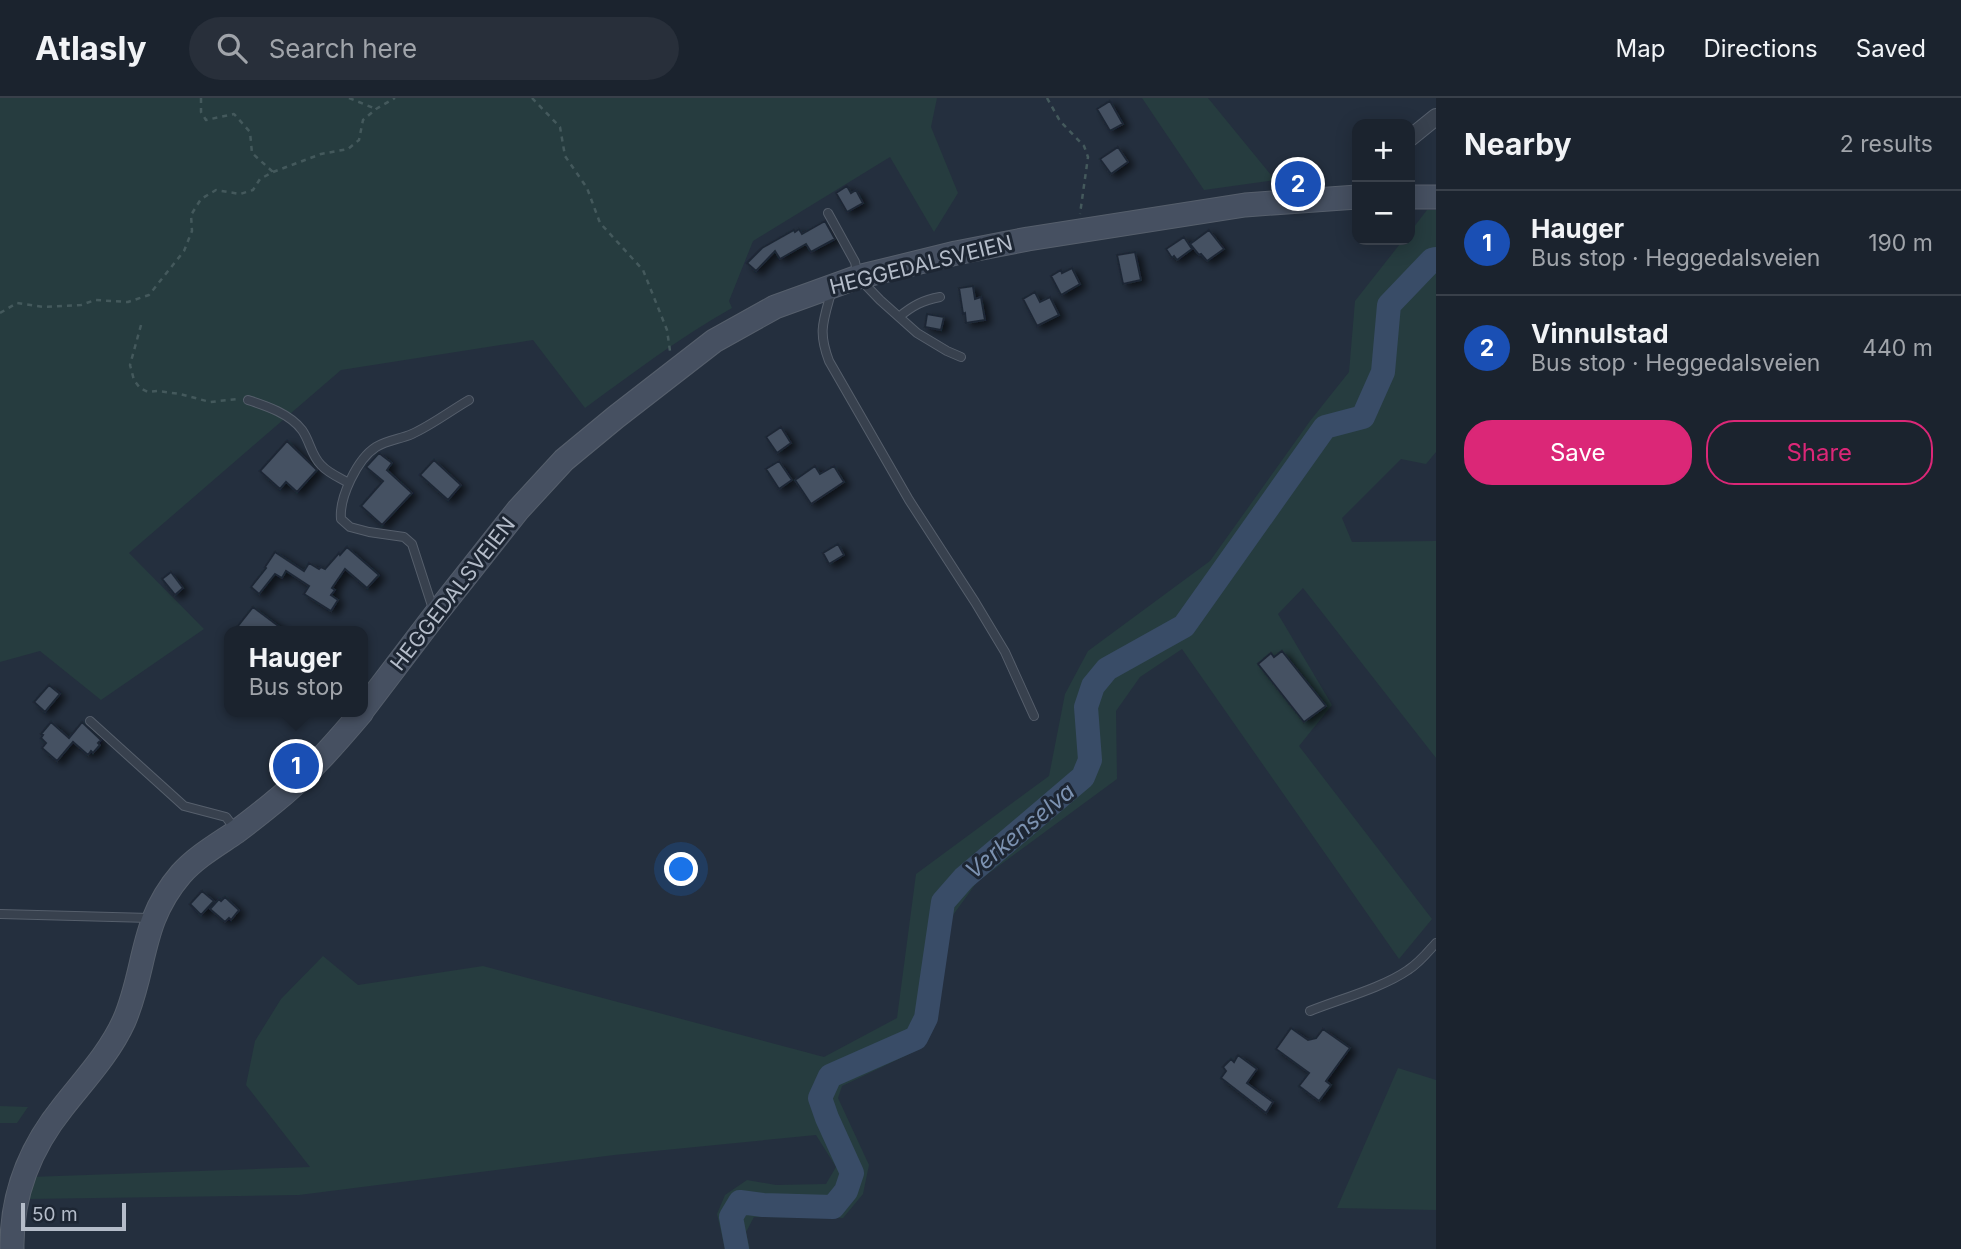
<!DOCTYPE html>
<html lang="en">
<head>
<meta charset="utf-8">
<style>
  :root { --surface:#1b232e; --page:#282f3a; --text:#f1f3f6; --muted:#a0a4aa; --line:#39404a; --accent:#db2777 }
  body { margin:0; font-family:Inter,sans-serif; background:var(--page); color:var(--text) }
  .controls { position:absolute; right:21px; top:21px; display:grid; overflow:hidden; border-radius:14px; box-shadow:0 4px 18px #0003 }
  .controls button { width:63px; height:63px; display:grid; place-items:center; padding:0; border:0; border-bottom:2px solid var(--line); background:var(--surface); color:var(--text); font:35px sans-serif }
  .scale { position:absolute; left:21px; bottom:18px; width:105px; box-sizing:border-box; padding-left:7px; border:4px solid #b4bcc9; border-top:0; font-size:19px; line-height:24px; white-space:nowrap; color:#b4bcc9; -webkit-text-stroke:5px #1d2633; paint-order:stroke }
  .you { position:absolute; left:682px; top:772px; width:24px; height:24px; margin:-18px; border:5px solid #fff; border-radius:50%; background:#1a73e8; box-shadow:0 0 0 10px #1a73e833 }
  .badge { display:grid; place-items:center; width:46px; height:46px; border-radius:50%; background:var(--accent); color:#fff; font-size:23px; font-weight:700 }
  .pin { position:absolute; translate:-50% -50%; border:4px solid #fff; box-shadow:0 2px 7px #0006 }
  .popup { position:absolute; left:224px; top:528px; width:144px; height:91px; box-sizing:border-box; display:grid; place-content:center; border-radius:14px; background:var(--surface); filter:drop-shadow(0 2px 5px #0005); font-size:23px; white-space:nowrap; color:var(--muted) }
  .popup b { font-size:26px; color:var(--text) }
  .popup::after { content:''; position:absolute; left:50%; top:100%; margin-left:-14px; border:14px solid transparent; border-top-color:var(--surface) }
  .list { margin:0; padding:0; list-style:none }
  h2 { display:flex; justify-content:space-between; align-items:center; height:91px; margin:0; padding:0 28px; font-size:30px }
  h2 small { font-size:23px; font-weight:400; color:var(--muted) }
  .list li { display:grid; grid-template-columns:46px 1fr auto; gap:21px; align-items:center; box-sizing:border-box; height:105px; padding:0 28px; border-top:2px solid var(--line) }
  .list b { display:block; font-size:26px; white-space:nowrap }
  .list p { margin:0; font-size:23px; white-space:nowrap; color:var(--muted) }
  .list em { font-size:23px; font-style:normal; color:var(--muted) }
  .actions { display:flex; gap:14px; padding:21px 28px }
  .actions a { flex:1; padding:16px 0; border:2px solid var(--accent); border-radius:28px; text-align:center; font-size:24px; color:var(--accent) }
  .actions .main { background:var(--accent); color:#fff }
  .icon { flex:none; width:38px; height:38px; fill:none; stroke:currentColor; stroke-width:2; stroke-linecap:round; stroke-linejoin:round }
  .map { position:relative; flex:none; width:1436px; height:1151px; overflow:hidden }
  header { display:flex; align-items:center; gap:42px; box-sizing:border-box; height:98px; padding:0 35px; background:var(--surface); border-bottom:2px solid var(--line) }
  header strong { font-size:33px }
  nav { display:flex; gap:38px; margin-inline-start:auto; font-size:24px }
  .search { width:490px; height:63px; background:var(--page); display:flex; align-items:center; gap:18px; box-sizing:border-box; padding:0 24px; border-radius:38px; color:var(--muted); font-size:26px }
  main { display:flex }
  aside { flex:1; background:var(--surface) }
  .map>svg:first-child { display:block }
  .green { fill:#263c3f }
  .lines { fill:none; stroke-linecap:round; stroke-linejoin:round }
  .river { stroke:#394c67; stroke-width:24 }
  .building { fill:#455162; stroke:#1f2835; stroke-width:2; filter:url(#shadow) }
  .lane-casing { stroke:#565f6c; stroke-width:10 }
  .street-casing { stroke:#565f6c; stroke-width:18 }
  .secondary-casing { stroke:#565f6c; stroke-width:25 }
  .path { stroke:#44595c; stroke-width:2.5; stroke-dasharray:5 5; stroke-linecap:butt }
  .lane { stroke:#38414e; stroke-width:8 }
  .street { stroke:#38414e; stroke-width:16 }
  .secondary { stroke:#465061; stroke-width:23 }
  .labels { text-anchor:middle; stroke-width:6; stroke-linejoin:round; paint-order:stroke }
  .street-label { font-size:21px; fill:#b4bcc9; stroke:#1d2633 }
  .water-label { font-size:23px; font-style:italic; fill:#7c92b1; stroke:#1d2633 }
</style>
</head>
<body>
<header>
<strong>Atlasly</strong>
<div class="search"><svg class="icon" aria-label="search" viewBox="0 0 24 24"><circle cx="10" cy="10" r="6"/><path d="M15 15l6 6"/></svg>Search here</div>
<nav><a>Map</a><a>Directions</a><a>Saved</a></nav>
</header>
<main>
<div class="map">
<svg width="1436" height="1151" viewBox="0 0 1436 1151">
  <defs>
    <filter id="shadow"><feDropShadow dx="5.5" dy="3.5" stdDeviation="3.5" flood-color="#0009"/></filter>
  </defs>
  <rect width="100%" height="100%" fill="#242f3e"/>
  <path class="green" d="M0,0H937L931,29L958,95L934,134L890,59L753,143L729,203L732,210C680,239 633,275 585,310L533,242L341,272L129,455L204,531L101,602L40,553L0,564Z
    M1142,0H1208L1275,82L1204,92Z
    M1427,112H1436V354L1426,366L1401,361L1342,420L1352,444L1436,443V660L1303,490L1278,516L1332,607L1299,648L1432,821L1399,861L1182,551L1140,579L1116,613L1117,681L977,784L948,824L934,927L922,950L842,988L838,1000L869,1067L863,1096L843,1120L754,1119L746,1134L750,1151H725L717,1116L725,1097L747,1082L776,1087L826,1086L836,1069L816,1037L614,1057L299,1097L25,1101L30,1079L310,1069L246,987L255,943L281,901L323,858L358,887L483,868L824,959L897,920L916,776L1049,678L1065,596L1088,553L1210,463L1310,323L1349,274L1355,203L1403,142H1410V134Z
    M1398,970L1436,982V1112L1337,1110Z
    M0,1008L28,1009L17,1025H0Z"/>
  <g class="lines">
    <path class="river" d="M737,1151L731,1119L740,1104L763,1107L833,1109L846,1093L852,1075L827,1020L820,1000L830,978L916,940L926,920L943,804L964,780L1083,679L1090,662L1086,609L1093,588L1107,571L1184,528L1325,329L1363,319L1383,274L1389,207L1432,162L1436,161"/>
  </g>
  <path class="building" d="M1110,3L1123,26L1110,33L1097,11Z
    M1118,49L1128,64L1111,76L1100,61Z
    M847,88L851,95L856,92L863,105L847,114L836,95Z
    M825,123L835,141L811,154L806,146L780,161L775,153L756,173L747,165L762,150L794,132L795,134L799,131L802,136Z
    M1209,132L1224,151L1207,163L1201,156L1199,157L1190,146Z
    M1184,139L1192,151L1177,162L1174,158L1172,160L1166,151Z
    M1135,154L1141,182L1123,186L1117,157Z
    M1072,170L1080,186L1061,197L1051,178L1061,172L1062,175Z
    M973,188L975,201L981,199L985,222L966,225L965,215L963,216L959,190Z
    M1035,194L1040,204L1050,199L1059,217L1037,228L1023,201Z
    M927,216L944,219L941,232L925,229Z
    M781,329L791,345L777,355L766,339Z
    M287,343L317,372L297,394L286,384L280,391L260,373Z
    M379,355L392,365L387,372L412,395L382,427L361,408L383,383L366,369Z
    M434,362L461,387L448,402L420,377Z
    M779,363L792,382L779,391L766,371Z
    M815,368L820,376L834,368L844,384L811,406L795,382Z
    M838,446L844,457L829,466L823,455Z
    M347,449L379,477L367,490L345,471L332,490L335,492L331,497L338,502L331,513L304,496L309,488L286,473L282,480L275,476L259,496L251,489L266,470L265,469L275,454L304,473L309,465L319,471L321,469L325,471L339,455L340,457Z
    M171,474L183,490L175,497L162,481Z
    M253,509L285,533H234Z
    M1282,553L1326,608L1304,624L1258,566L1271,555L1274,559Z
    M49,587L60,596L45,614L34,604Z
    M51,624L69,640L82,624L101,642L98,645L100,647L93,655L91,653L88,657L73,644L57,663L42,650L46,645L41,640L43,637L41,636Z
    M202,793L214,803L201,817L190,806Z
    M225,799L239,812L231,822L229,820L225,824L210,811L219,801L221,803Z
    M1291,930L1308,942L1316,940L1323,931L1350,950L1326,983L1331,987L1319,1003L1299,988L1309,975L1276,951Z
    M1238,957L1257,971L1247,985L1273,1004L1266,1015L1221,980L1226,973L1223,969L1231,961L1234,964Z"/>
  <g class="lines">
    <g class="lane-casing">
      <path id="lane" d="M828,115L855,164L858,179L880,202L917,235L947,253L961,259
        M830,191L831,195C823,224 818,234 829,263L909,402L975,504L1005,554L1034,618
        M899,219C912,208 923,202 940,199
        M248,302C267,308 290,316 302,332C310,343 311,357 321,367C328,375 340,380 349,385
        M434,514L412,446L404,439L369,434L350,429L341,421C339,400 357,361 376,349C387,342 401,341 412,336C432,327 450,313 469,302
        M90,623L184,708L226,719L235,731
        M0,816L150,820
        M1310,913C1340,901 1382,890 1408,872C1419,865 1427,855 1436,845"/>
    </g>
    <g class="street-casing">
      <path id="street" d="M1410,40L1436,19"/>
    </g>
    <g class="secondary-casing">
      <path id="secondary" d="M1410,99H1436
        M362,613L435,517L518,412L564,362L616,319L714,243L775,209L858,179L956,155L1028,141L1245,107L1357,99
        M12,1151C11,1098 30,1050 63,1009C84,982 109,956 124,923C147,870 139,825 181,776C196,759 217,747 236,734C248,725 261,715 273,705C307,678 334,647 362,614"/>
    </g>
    <path class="path" d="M201,0V14L206,22L234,16L250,34L252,55L273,74
      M349,0L376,11
      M532,0L560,29L565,58L587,90L600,125L643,172L667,232L670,253
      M1047,0L1060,23L1084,48L1088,59L1080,116
      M0,215L17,205L44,209L81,207L95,202L128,204L149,197L184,153L192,133L191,117L201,101L216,92L240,96L253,92L260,81L273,74L321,56L348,51L359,42L363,22L376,11L395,0
      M141,227L130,267L134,282L140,290L148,294L158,293L180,296L210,304L238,301"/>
    <use href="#lane" class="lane"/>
    <use href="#street" class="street"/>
    <use href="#secondary" class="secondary"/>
  </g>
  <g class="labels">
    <g class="street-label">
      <text transform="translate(921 167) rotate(-14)" y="7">HEGGEDALSVEIEN</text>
      <text transform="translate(453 496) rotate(-52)" y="7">HEGGEDALSVEIEN</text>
    </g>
    <g class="water-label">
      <text transform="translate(1020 733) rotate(-40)" y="8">Verkenselva</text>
    </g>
  </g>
</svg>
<div class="controls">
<button>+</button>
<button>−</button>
</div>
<div class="scale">50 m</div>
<div class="you"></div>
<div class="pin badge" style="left:296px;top:668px;background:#1a4fb4">1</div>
<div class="popup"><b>Hauger</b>Bus stop</div>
<div class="pin badge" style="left:1298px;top:86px;background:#1a4fb4">2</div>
</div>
<aside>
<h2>Nearby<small>2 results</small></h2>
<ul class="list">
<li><span class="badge" style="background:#1a4fb4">1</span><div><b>Hauger</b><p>Bus stop · Heggedalsveien</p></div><em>190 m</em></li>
<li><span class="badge" style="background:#1a4fb4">2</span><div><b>Vinnulstad</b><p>Bus stop · Heggedalsveien</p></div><em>440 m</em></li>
</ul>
<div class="actions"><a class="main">Save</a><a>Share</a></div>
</aside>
</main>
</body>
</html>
